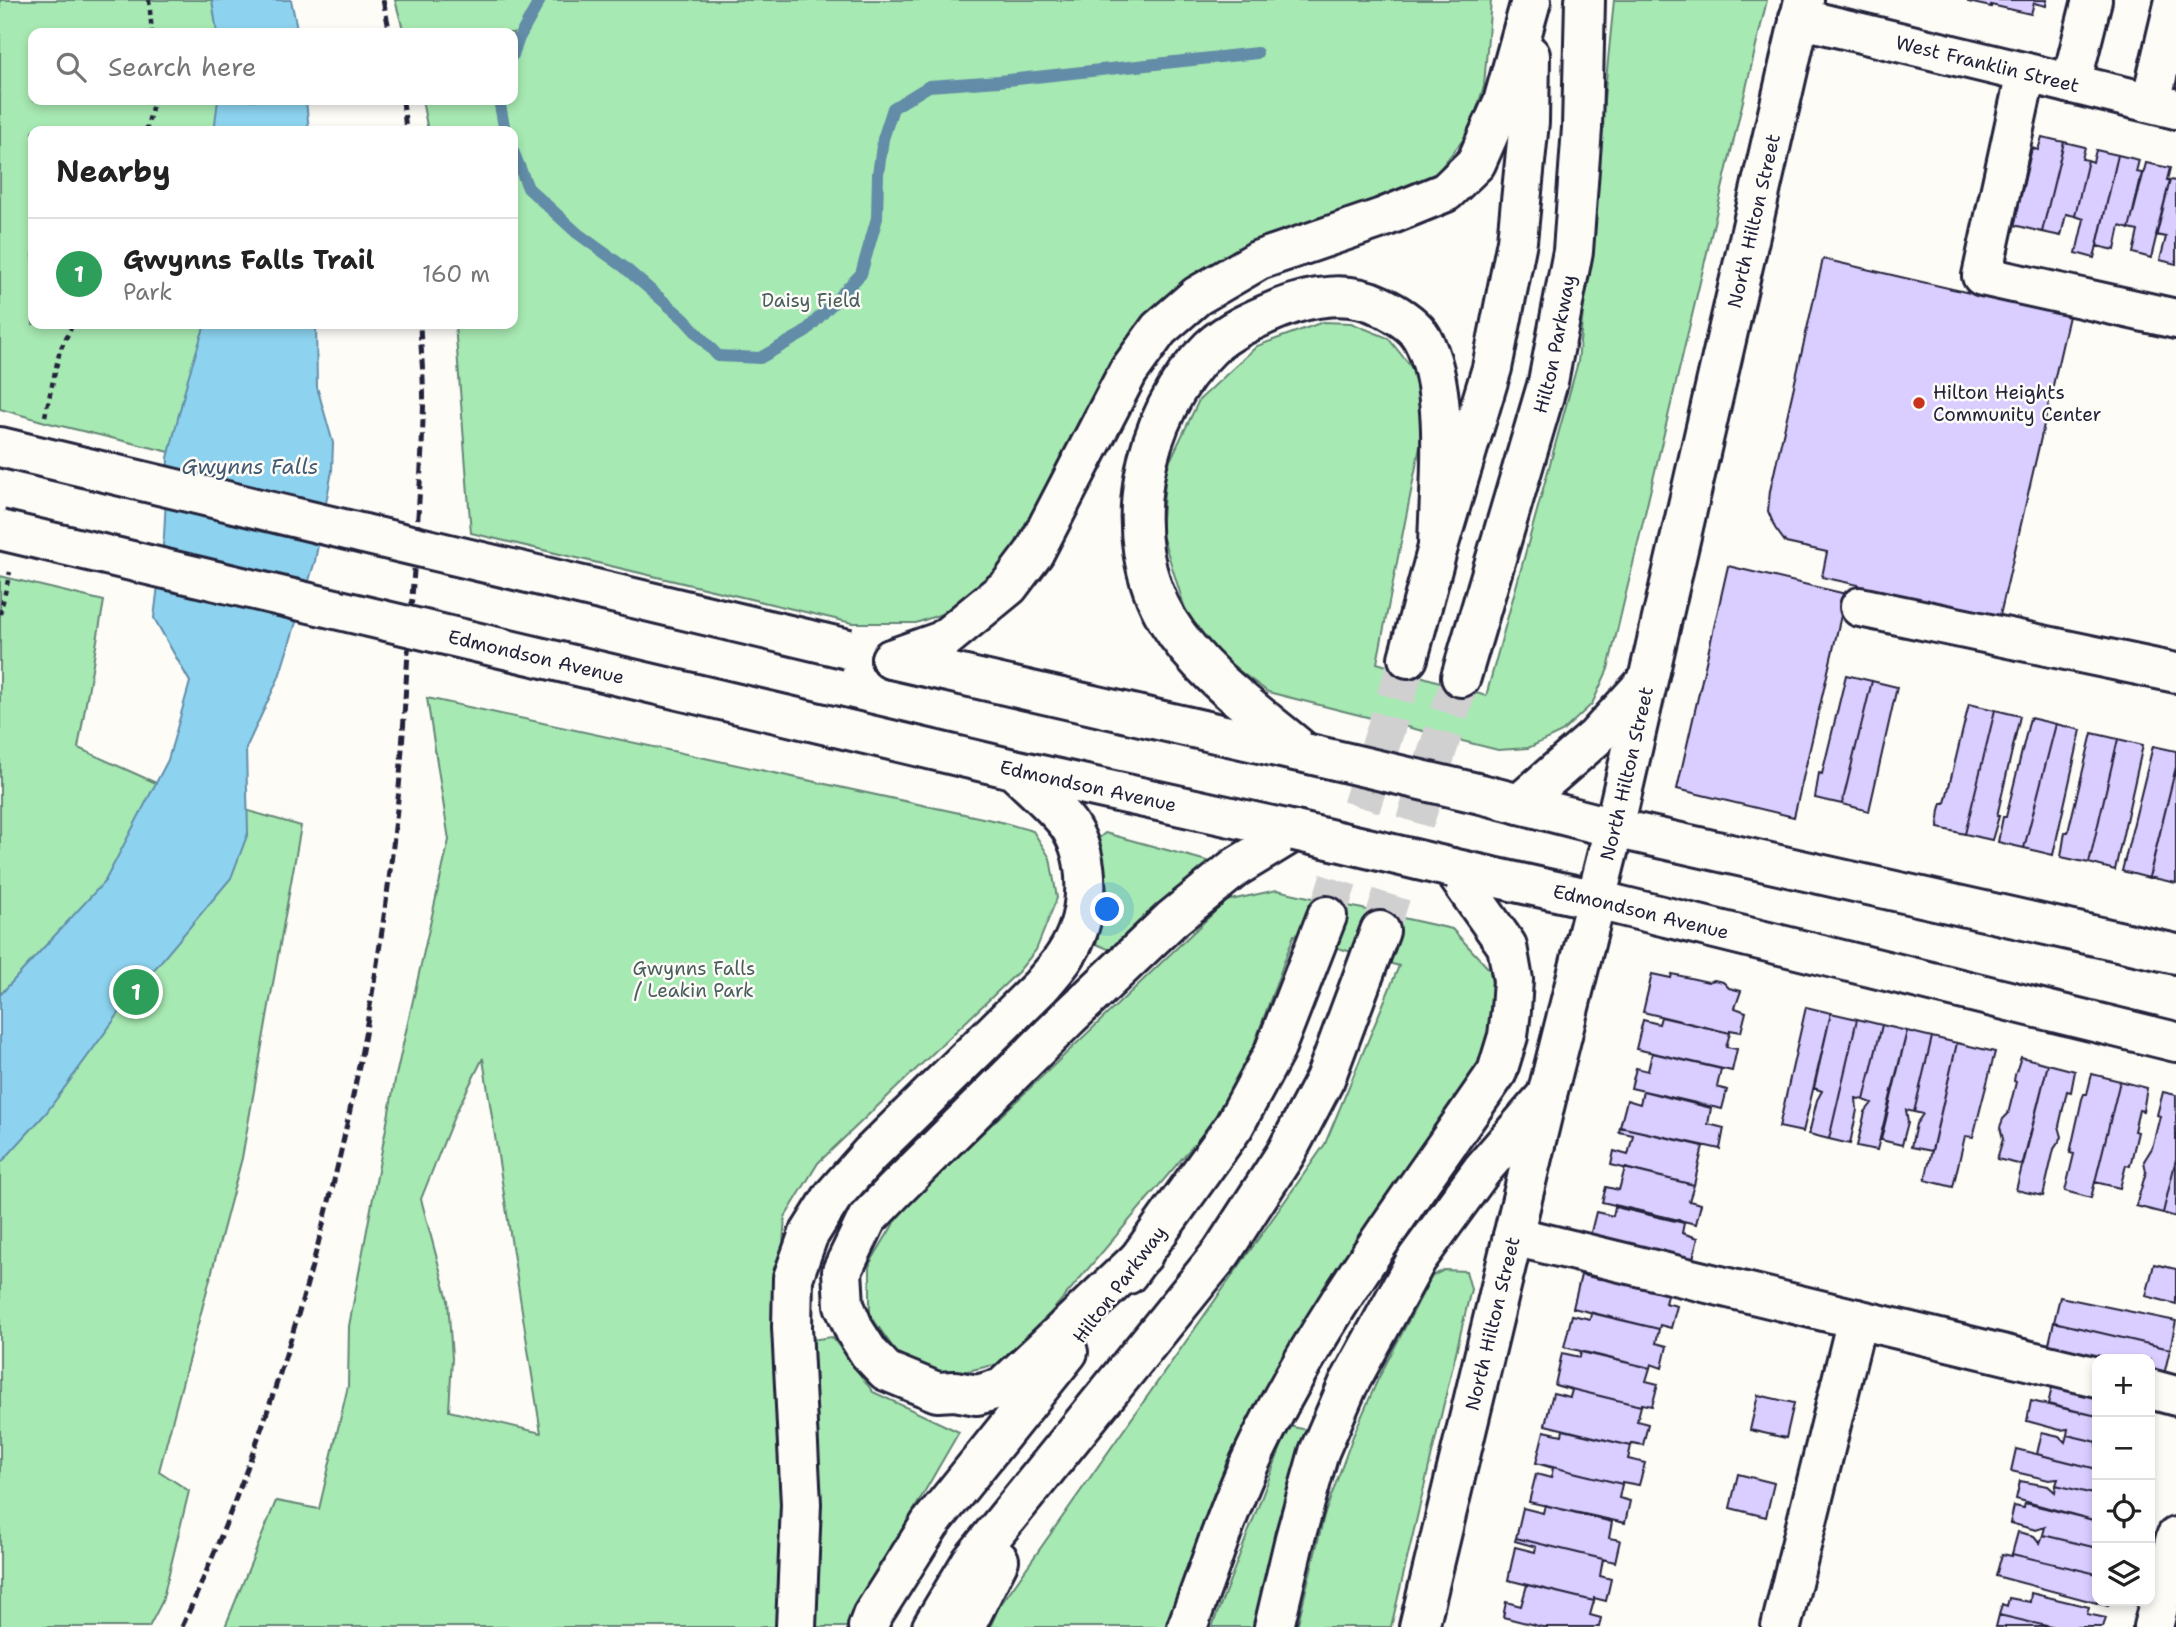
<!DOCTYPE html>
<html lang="en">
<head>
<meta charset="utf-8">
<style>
  :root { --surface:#fff; --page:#f6f6f6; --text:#222; --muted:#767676; --line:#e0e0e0; --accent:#2563eb }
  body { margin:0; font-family:"Shantell Sans",sans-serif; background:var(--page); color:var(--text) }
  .controls { position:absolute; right:21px; bottom:21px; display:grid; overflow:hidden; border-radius:14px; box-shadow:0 4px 10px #0003 }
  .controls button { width:63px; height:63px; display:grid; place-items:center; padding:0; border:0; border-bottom:2px solid var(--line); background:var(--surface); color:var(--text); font:35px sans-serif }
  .you { position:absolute; left:1108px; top:910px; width:24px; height:24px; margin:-18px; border:5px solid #fff; border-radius:50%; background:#1a73e8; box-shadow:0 0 0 10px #1a73e833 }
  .badge { display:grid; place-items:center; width:46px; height:46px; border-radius:50%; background:var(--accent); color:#fff; font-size:23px; font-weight:700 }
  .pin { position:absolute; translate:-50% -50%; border:4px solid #fff; box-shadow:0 2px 7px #0006 }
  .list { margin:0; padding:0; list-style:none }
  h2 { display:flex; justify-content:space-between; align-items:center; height:91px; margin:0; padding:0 28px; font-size:30px }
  h2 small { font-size:23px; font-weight:400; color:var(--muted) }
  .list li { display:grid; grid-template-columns:46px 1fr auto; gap:21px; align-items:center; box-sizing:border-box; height:112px; padding:0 28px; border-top:2px solid var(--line) }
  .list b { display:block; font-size:26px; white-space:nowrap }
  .list p { margin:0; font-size:23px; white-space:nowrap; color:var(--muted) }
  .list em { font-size:23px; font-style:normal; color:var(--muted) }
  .icon { flex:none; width:38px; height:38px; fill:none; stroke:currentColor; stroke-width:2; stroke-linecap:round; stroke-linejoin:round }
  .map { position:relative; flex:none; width:2176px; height:1627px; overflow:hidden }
  .search { position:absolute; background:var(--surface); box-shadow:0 4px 10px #0003; left:28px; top:28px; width:490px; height:77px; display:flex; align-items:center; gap:18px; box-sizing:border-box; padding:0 24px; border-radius:14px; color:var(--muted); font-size:26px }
  .panel { position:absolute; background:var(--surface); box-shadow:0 4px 10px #0003; left:28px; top:126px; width:490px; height:203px; border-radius:14px }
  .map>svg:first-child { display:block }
  .green { fill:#a7e9b2; stroke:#648676; stroke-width:2; fill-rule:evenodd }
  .water { fill:#8dd3ef; stroke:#628ca7; stroke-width:2 }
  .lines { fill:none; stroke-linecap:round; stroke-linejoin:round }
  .stream { stroke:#628ca7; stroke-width:12 }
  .building { fill:#dacdff; stroke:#22223b; stroke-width:2 }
  .major-tunnel { stroke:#d1d0d1; stroke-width:38; stroke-dasharray:38 19; stroke-linecap:butt }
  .minor-casing { stroke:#22223b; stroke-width:44 }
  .major-casing { stroke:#22223b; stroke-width:44 }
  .path { stroke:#22223b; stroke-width:4.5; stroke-dasharray:5 5; stroke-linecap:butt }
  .minor { stroke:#fdfcf7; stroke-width:38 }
  .major { stroke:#fdfcf7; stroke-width:38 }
  .rail { stroke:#22223b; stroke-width:5; stroke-dasharray:10 5; stroke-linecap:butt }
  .major-bridge-casing { stroke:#22223b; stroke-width:44; stroke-linecap:butt }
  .major-bridge { stroke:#fdfcf7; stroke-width:38 }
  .poi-dot { fill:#c8321e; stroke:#fdfcf7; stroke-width:2.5 }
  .labels { text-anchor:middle; stroke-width:5; stroke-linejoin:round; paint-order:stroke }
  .street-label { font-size:19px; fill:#22223b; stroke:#fdfcf7 }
  .park-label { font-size:19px; fill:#4a5e5f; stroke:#fdfcf7 }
  .poi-label { font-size:19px; fill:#22223b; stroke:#fdfcf7; text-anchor:start }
  .water-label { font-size:21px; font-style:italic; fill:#425771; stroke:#fdfcf7 }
</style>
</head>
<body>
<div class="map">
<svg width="2176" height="1627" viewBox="0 0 2176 1627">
  <rect width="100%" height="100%" fill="#fdfcf7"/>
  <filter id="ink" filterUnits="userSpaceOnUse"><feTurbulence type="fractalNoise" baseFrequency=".0143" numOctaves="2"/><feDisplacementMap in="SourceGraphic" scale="14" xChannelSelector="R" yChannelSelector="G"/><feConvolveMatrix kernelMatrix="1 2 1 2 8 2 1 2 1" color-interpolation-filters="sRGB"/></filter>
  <g filter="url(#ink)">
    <path class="green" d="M0,0H247L253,33H33V100H264L269,131H33V324H259L224,465L49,423L0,409Z
      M395,0H1491L1484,86L1470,131L1431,180L1207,271L1003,573L950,611L916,623H852L471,533L455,324H513V131H428L422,100H513V33H404Z
      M1614,0H1767L1608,669L1592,704L1562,732L1528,748L1498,750L1268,692L1218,655L1187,615L1161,532L1166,469L1199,400L1257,346L1323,322L1351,323L1388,338L1419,377L1426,416L1377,663L1486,696L1578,362Z
      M0,576L104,601L78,748L165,787L301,826L242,1158L159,1471L189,1491L162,1602L149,1627H0Z
      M427,698L1001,822L1033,831L1050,858L1057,898L1036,950L1018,972L818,1163L785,1217L782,1259L787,1520L781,1627H225L276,1501L319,1509L348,1386L349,1326L395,1080L449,840ZM483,1058V1059L541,1433L449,1411L452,1358L448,1300L421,1199L455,1114Z
      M1105,833L1218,864L1120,954L1096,944L1108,895L1098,839Z
      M1277,890L1452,929L1490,970L1498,1018L1487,1057L1173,1627H990L999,1607L1325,1144L1399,966L1294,935L1245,1069L1219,1115L1030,1337L998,1364L950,1375L899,1356L870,1315V1263L902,1210L1226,901Z
      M1444,1270L1466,1271L1471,1289L1391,1627H1297L1324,1516L1353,1436L1378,1379L1432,1276Z
      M832,1337L873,1392L959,1432L856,1610L849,1627H813L820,1513L810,1340Z
      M1289,1426L1307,1430L1259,1627H1212Z"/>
    <path class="water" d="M212,0H291L298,33H217Z
      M218,100H306L309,131H214Z
      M205,324H316L317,387L333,443L332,471L315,561L279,677L246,748L248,833L231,878L131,997L46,1113L0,1164V995L105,881L168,760L190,682L154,618L164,536L168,458L188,378Z"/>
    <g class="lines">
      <path class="stream" d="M513,55L519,38L540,0
        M499,100L505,131
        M513,151L528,188L577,233L624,267L684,319L718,356L760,358L804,333L861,274L877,218L878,174L883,139L893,108L929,86L999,81L1257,53"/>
    </g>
    <path class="building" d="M1968,0H2047L2046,6L2034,3L2031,14L1991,5V7L1968,2Z
      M2042,137L2064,142L2042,232L2014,225L2032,148L2038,150Z
      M2064,142L2085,147L2082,159L2088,160L2075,216L2066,214L2061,236L2042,232Z
      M2096,150L2118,155L2094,258L2076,253L2084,219L2075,216L2088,160L2093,162Z
      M2118,155L2139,160L2136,172L2142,173L2129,229L2120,226L2115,250L2097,246Z
      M2146,163L2170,168L2167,180H2170L2151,258L2133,253L2138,231L2129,229Z
      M2170,180L2176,181V264L2160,260L2166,237L2156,235Z
      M1823,259L2069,316L1998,624L1856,592L1858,585L1822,577L1827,552L1786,543L1775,528L1768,511L1770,491Z
      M1728,566L1846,594L1794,817L1677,789Z
      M1846,675L1872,681L1842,804L1815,798L1819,773L1822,774Z
      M1872,681L1897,687L1869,811L1842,804Z
      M1969,704L1995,710L1965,834L1938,828L1940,810L1942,803H1945Z
      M1995,710L2020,716L1997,816H1999L1992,840L1965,834Z
      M2030,718L2056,724L2024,848L1998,842L2003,817H2006Z
      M2056,724L2081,730L2053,855L2024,848Z
      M2092,733L2118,739L2089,863L2061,857L2064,838L2065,832H2068Z
      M2118,739L2143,745L2115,870L2089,863Z
      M2153,746L2176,751V767L2149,878L2122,871Z
      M2176,767V883L2149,877Z
      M1652,974L1671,978L1672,974L1708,982L1714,980L1723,982L1729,988L1741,991L1735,1008L1746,1012L1741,1032L1730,1030V1033L1643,1012Z
      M1806,1007L1831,1013L1803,1132L1779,1127Z
      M1831,1013L1857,1019L1829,1139L1809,1134L1817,1100L1822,1091L1814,1088Z
      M1661,1017L1730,1033L1726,1047L1737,1049L1732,1071L1636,1049L1643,1020L1659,1024Z
      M1857,1019L1882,1025L1864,1100L1856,1098L1857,1110L1850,1144L1829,1139Z
      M1882,1025L1907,1031L1877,1150L1857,1146L1865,1112L1872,1103L1864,1100Z
      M1907,1031L1932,1037L1914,1112L1906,1110L1908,1122L1902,1145L1881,1140Z
      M1932,1037L1957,1043L1932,1151L1911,1147L1916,1124L1923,1114L1914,1112Z
      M1957,1043L1995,1052L1973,1137L1965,1136L1953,1187L1925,1180Z
      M1652,1053L1721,1069L1717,1087L1727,1090L1722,1109L1631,1088L1636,1068L1648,1071Z
      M2021,1057L2048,1064L2023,1165L1997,1159L2003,1139L2000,1127L2003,1119L2008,1114L2016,1082L2014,1081L2015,1075Z
      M2048,1064L2075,1071L2071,1092L2067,1091L2059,1126L2062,1137L2054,1149L2043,1196L2016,1190Z
      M2092,1074L2120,1081L2091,1198L2065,1191L2074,1154L2070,1153L2082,1099L2084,1094H2087Z
      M2120,1081L2147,1088L2143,1111L2139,1110L2134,1131L2138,1132L2130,1166L2126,1165L2120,1188L2095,1182Z
      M1643,1091L1711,1108L1708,1124L1724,1128L1720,1149L1620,1127L1627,1100L1640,1104Z
      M2163,1092L2176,1095V1159L2163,1213L2136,1206L2146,1172L2144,1161L2152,1148L2160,1116L2157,1115Z
      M1620,1127L1703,1146L1694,1185L1611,1165L1614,1151L1628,1155L1633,1135L1619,1132Z
      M2176,1159V1217L2163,1213Z
      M1625,1168L1694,1185L1689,1201L1701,1204L1696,1224L1602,1202L1606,1187L1619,1190Z
      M1615,1207L1684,1223L1682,1233L1698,1238L1693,1259L1687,1257L1686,1263L1589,1240L1596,1212L1613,1216Z
      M2154,1264L2176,1269V1304L2146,1296Z
      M1602,1272L1669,1288L1665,1303L1677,1306L1671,1328L1660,1325L1659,1329L1573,1308L1581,1275L1600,1279Z
      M2060,1297L2176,1321L2170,1349L2054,1322Z
      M1591,1313L1659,1329L1656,1343L1667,1346L1662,1368L1651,1364L1650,1368L1564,1347L1572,1315L1590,1319Z
      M2054,1322L2170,1349L2163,1379L2150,1376V1359H2097L2048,1348Z
      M1581,1352L1650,1368L1646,1381L1658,1384L1652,1406L1642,1404L1641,1406L1555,1385L1562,1353L1580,1357Z
      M2054,1379L2097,1390V1416L2048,1404Z
      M1555,1385L1641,1406L1637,1421L1648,1424L1643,1445L1632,1443L1631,1446L1545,1425L1553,1393L1570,1397L1572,1390Z
      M1758,1395L1794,1403L1786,1438L1750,1430Z
      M2031,1401L2097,1416V1442L2067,1435L2068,1429L2060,1430L2027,1421Z
      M1563,1430L1631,1446L1628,1459L1645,1463L1639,1485L1622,1482V1484L1536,1463L1544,1431L1562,1435Z
      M2042,1432L2059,1436L2065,1442L2067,1435L2097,1442V1469L2037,1454Z
      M2016,1449L2097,1469V1495L2056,1485L2058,1479L2049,1480L2011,1471Z
      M1536,1463L1622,1484L1619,1498L1630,1501L1625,1523L1529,1502L1536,1474L1551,1478L1553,1468Z
      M1738,1474L1774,1483L1766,1517L1730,1508Z
      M2020,1481L2048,1486L2055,1492L2056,1485L2097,1495V1521L2016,1499Z
      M2025,1503L2097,1521V1548L2043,1535L2045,1527L2036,1530L2010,1523L2014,1506L2024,1508Z
      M1545,1505L1612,1522L1609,1538L1620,1540L1615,1562L1516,1538L1523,1508L1543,1513Z
      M2018,1532L2034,1536L2040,1543L2043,1535L2097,1548V1574L2012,1554Z
      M1516,1538L1603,1559L1600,1576L1611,1579L1606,1601L1594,1598V1601L1508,1580L1515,1547L1535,1552L1536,1547L1515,1541Z
      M2002,1554L2012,1556V1554L2097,1574V1601H2109L2108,1606L1996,1576Z
      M1527,1585L1594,1601L1590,1615L1601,1618L1599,1627H1542L1503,1617L1506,1602L1521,1606Z
      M2031,1593L2089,1607L2087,1614L2106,1618L2103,1627H2051L1999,1615L2002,1604L2007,1606L2009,1598L2030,1602Z
      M1999,1615L2051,1627H1996Z"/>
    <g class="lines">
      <path class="major-tunnel" d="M1327,916L1408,658
        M1380,931L1461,677"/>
      <g class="minor-casing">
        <g id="minor">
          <path id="s1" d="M1799,18L2176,109"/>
          <path d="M2026,73L1982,276L2176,319"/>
          <path d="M2071,84L2092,0"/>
          <path d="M2151,102L2175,0"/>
          <path d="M1860,607L2176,673"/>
          <path d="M1513,1236L2097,1377"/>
          <path d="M2150,1389L2176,1396"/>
          <path id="s2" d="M1419,1627L1547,1095"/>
          <path d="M1781,1627L1857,1319"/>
          <path d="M2153,1627L2176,1537"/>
        </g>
      </g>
      <g class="major-casing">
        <g id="major">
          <path d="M0,447L364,534"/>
          <path d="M1408,658L1438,547L1492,368L1517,241L1529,122L1530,55"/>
          <path d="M891,659L942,641L1009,586L1034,553L1128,372L1159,329L1197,296L1259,260L1382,218L1446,192L1476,163L1503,102L1531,1"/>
          <path d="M891,659L1299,752"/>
          <path id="s3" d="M1461,677L1548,382L1573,251L1582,128L1585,0"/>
          <path id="s4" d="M836,727L1013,769L1295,831"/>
          <path d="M1305,753C1258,713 1201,675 1168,621C1117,537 1141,415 1210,348C1229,330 1255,319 1279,309C1311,296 1349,290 1381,306C1395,313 1414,324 1422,338C1451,390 1439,488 1438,547"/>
          <path d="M1481,794L1614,828L2176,954"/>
          <path d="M1519,804L1596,737L1646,682"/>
          <path id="s5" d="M1452,868L1597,900L2176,1042"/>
          <path d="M1143,1255L1002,1388L977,1395L955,1391L937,1392L886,1371L869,1353L855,1331L844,1305L842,1271L867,1219L894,1191L1070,1016L1172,919L1236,867L1295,831"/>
          <path d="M1128,1274L1234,1126L1274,1052L1327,916"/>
          <path d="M796,1627L801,1504L792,1327L793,1278L808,1236L833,1196L870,1154L1041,986C1049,976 1058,967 1065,956C1089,921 1093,864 1070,827C1060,811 1028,784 1013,769"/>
          <path d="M868,1627L872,1616L930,1524L1068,1352"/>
          <path d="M932,1627L971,1562L1222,1252L1286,1153L1325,1079L1380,931"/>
          <path d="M965,1627L999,1560"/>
          <path d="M1187,1627C1209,1571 1226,1513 1252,1458C1317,1320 1411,1198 1497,1072L1508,1036L1511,1010L1513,980L1507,946L1452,868"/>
          <path id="s6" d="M1274,1627L1295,1538L1319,1452L1348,1385L1417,1259L1482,1170L1547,1095L1614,828L1804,0"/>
        </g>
      </g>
      <path class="path" d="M149,0L152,33
        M146,131L154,100
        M45,416L60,350L73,324
        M0,614L10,572"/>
      <use href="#minor" class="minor"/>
      <use href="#major" class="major"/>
      <path class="rail" d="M383,0L390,33
        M403,100L406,131
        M182,1627C300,1367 370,1083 398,799C403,746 405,692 409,639C414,565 421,491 423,418C425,387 421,355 420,324"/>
      <g class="major-bridge-casing">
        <g id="major-bridge">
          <path id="s7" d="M0,530L836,727"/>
          <path d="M364,534L848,649"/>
          <path d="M1305,753L1481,794"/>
          <path d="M1295,831L1452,868"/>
        </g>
      </g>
      <use href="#major-bridge" class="major-bridge"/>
    </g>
  </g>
  <circle class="poi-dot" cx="1919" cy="403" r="7"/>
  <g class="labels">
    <g class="street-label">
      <text dy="7" stroke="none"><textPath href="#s1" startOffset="194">West Franklin Street</textPath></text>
      <text dy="7" stroke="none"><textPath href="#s6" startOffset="1505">North Hilton Street</textPath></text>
      <text dy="7" stroke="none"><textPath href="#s3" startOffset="346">Hilton Parkway</textPath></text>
      <text dy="7" stroke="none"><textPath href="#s7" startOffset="551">Edmondson Avenue</textPath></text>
      <text dy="7" stroke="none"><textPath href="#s6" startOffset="938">North Hilton Street</textPath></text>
      <text dy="7" stroke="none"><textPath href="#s4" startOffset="259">Edmondson Avenue</textPath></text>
      <text dy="7" stroke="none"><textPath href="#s5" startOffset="194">Edmondson Avenue</textPath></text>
      <text transform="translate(1119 1284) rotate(-53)" y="7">Hilton Parkway</text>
      <text dy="7" stroke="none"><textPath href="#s2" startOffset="312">North Hilton Street</textPath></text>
    </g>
    <g class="park-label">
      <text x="811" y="307">Daisy Field</text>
      <text x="694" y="975">Gwynns Falls<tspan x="694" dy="22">/ Leakin Park</tspan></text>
    </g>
    <g class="poi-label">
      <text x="1933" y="399">Hilton Heights<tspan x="1933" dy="22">Community Center</tspan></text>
    </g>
    <g class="water-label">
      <text x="250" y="474">Gwynns Falls</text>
    </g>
  </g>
</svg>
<div class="controls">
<button>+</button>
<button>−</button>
<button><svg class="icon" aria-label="locate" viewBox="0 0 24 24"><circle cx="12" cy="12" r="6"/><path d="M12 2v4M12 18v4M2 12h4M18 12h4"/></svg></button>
<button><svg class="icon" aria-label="layers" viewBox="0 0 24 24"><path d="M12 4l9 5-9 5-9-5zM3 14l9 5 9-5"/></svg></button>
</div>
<div class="you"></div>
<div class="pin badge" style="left:136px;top:992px;background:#2e9e5b">1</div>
<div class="search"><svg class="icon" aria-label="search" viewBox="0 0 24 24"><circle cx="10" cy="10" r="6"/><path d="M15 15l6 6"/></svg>Search here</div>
<section class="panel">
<h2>Nearby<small></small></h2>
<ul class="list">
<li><span class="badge" style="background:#2e9e5b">1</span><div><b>Gwynns Falls Trail</b><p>Park</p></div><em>160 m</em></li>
</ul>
</section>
</div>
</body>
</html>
